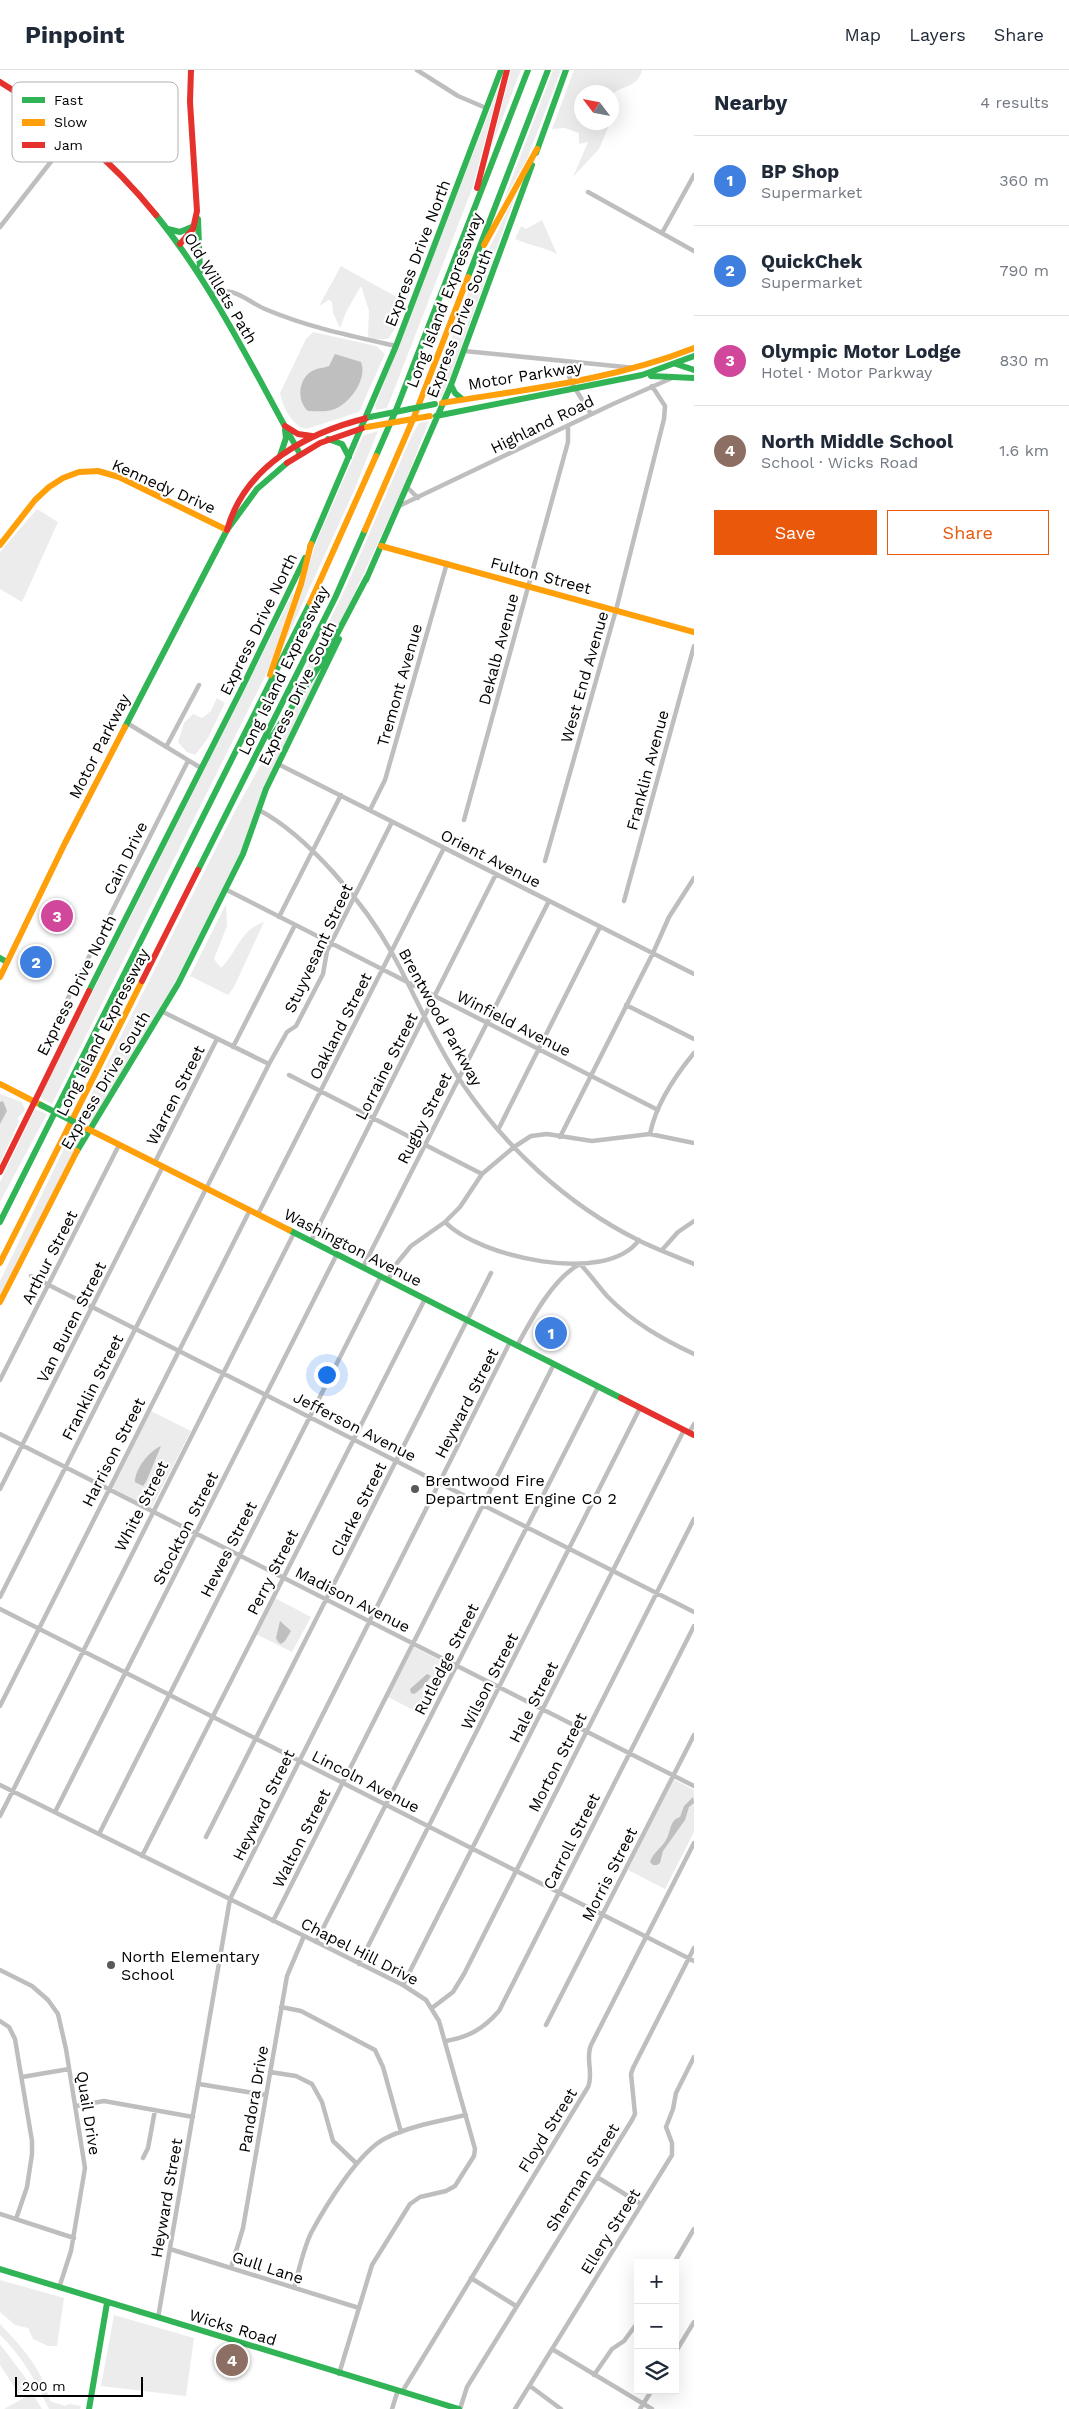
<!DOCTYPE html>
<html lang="en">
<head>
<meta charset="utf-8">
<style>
  :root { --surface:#fff; --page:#f6f6f7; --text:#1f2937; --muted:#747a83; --line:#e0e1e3; --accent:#ea580c }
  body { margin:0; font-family:"Work Sans",sans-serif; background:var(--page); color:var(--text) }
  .controls { position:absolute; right:15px; bottom:15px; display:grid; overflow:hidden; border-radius:0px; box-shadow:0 5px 20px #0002 }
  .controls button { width:45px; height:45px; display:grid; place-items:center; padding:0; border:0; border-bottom:1px solid var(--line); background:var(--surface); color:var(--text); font:25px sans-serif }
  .compass { position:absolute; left:574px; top:15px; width:45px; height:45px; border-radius:50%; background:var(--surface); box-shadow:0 5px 20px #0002; rotate:302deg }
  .scale { position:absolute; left:15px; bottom:12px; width:128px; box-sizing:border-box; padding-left:5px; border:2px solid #000; border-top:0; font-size:14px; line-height:18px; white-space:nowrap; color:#000; -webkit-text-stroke:4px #fff; paint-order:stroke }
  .you { position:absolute; left:326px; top:1304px; width:18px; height:18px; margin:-12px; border:4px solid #fff; border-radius:50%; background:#1a73e8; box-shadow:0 0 0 8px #1a73e833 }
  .badge { display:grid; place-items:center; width:32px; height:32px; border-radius:50%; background:var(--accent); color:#fff; font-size:16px; font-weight:700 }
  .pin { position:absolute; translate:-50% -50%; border:2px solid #fff; box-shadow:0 1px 5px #0006 }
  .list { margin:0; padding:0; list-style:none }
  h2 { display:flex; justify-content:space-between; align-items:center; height:65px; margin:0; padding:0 20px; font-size:21px }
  h2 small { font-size:16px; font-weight:400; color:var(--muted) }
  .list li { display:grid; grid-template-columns:32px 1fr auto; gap:15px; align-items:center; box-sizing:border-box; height:90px; padding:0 20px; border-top:1px solid var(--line) }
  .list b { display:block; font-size:19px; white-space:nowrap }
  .list p { margin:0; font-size:16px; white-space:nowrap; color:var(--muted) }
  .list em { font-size:16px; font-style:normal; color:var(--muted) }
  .actions { display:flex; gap:10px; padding:15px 20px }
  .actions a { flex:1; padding:11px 0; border:1px solid var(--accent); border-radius:0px; text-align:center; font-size:18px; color:var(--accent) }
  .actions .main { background:var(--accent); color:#fff }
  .icon { flex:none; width:28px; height:28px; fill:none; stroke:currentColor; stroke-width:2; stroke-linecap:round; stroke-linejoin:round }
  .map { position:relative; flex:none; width:694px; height:2339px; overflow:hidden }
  header { display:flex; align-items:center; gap:30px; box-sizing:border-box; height:70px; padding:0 25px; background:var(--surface); border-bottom:1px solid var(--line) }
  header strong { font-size:24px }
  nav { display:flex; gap:28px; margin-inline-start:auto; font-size:18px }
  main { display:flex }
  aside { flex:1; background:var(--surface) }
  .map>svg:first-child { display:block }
  .green { fill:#ececec }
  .water { fill:#bfbfbf }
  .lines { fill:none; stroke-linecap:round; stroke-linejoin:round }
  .street { stroke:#bebebe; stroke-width:4.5 }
  .fast { stroke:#30b455; stroke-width:6 }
  .slow { stroke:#ff9f0a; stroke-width:6 }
  .jam { stroke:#e5322d; stroke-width:6 }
  .fast-bridge { stroke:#30b455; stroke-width:6 }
  .slow-bridge { stroke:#ff9f0a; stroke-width:6 }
  .poi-dot { fill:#595959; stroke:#fff; stroke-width:2 }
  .labels { text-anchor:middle; stroke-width:4.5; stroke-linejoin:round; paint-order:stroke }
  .street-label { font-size:16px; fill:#000; stroke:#fff }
  .poi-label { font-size:16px; fill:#000; stroke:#fff; text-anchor:start }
  .key { fill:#fff; stroke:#b2b2b2; stroke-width:1 }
  .key-label { font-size:14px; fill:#000 }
</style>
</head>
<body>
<header>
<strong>Pinpoint</strong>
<nav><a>Map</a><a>Layers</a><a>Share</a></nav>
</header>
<main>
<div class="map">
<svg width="694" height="2339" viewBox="0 0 694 2339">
  <rect width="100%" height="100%" fill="#fff"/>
  <path class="green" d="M511,0H521L491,78Z
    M553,0H561L527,89L503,132Z
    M574,0H642C638,18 622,15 613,24L612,50V22H582V52L610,53L599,79L573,107L588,72L579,74V63L565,58L552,59Z
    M500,14L472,119L387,338L376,340L375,336Z
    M517,121L450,308L441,327L429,330L469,220Z
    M542,150L557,184C543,177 529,175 515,169L521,156L526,159Z
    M341,196L402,230L404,233L397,256L388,269H369L368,266L369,241L361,216L346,242L340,258L333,243L332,232L329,230L319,236Z
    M313,262L376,276L385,284L359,342L306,359C293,357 282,336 280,323L306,269Z
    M429,351L401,423L343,548L329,576L287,637L347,515L412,365L419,353Z
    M378,361L353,423L284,574L317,470L362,368L364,365Z
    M37,439L58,452L22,532L0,519V482Z
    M293,523L294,524L269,598L52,1034L41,1028V1025Z
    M316,608L318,609L244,776L164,935L91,1053L80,1047L236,739L275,669Z
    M217,628L225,633L208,668L195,685L187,682L178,672L184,653L193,644L202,648L211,641Z
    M226,834L227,856L214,889L221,898C238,881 240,860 264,852L234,917L228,925L190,906Z
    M0,1024L22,1032L25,1040L17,1049L19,1051L0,1093Z
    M35,1039L47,1044L0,1132V1112Z
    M74,1058L85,1064L0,1228V1211Z
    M151,1341L191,1361L151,1438L112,1418Z
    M275,1528L311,1547L292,1582L256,1564Z
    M414,1577L451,1596L425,1646L388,1627Z
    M673,1709L694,1720V1762L665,1819L628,1800Z
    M0,2210L64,2228L57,2276H48L33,2269L28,2258L15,2255L0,2242Z
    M114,2245L194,2268L186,2326L101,2316Z
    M0,2254C23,2278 42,2299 50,2331L65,2336L69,2334L81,2336L80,2339H49C36,2311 22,2286 0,2265Z
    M0,2274L30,2314L29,2318L16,2325L15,2323L17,2321L0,2295Z
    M33,2324L42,2339H4L31,2324Z"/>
  <path class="water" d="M335,284L361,292C368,309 349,335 332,340C325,342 315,341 308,341C296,331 298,307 314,300C318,298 324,298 329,296Z
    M3,1031L7,1041L0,1054V1032Z
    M161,1376L146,1412L143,1416L135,1412C135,1399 149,1381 161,1376Z
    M280,1551L291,1561L285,1571L281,1574L278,1572L276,1568Z
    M427,1604L431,1606C427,1612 420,1621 414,1624L411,1623L410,1619Z
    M693,1727L694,1733L689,1737L685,1750L663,1781L660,1793L657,1795H653L650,1792C653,1782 663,1777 667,1768C671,1760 670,1750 680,1747L684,1736Z"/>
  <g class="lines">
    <path class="street" d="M417,0L458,26L486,38
      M588,122L694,181
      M0,157L74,62
      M662,163L694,105
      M212,223C234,216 245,230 265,239C307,257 351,266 396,276
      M464,281L635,298
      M565,292L571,312L591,344
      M408,418L418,428
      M399,436L613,334L672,308
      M127,653L201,698
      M166,677L199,615
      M278,694L694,904
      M259,740C308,766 365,834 392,883C415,924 433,970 460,1010C504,1076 566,1134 638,1170C656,1179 675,1186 694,1194
      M370,740L385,710L447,493
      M464,750L568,372V356
      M545,791L616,540L664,349L665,336L652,316
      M225,819L658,1040
      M624,831L694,576
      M279,847L341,725
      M626,935L694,969
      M163,942L269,994
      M57,950L188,691
      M233,977L295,855
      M289,1005L482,1104
      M498,1060L600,857
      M650,1064C656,1034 675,1006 694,983
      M560,1067L653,883L669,847L694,808
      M155,1092L217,969
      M258,1144L444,778
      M445,1152C479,1187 606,1216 639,1170
      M311,1171L496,804
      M662,1180L678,1162L694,1151
      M363,1197L549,831
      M31,1206L694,1542
      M388,1210L397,1193L411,1176L445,1152L460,1137L482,1104L514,1077L531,1066L547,1064L592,1071L650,1064L694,1073
      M517,1276C531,1250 553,1208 580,1194C590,1204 598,1216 607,1226C632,1252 662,1269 694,1284
      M0,1310L119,1075
      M689,1363L694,1354
      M0,1364L694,1716
      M0,1419L163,1096
      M0,1527L269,994L287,962L296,956L323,904L327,881L392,752
      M0,1539L694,1891
      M0,1636L250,1140
      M0,1715L403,1915L426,1930L439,1951L475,2079L474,2086L455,2116L446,2121L420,2127L410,2134L372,2195L339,2304
      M55,1742L337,1184
      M0,1746L294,1163
      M99,1764L381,1206
      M206,1767L491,1203
      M142,1786L425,1229
      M273,1851L554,1294
      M316,1872L598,1317
      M359,1894L640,1338
      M0,1900L32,1916L48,1930L58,1944L66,1979L85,2098L71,2181L59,2218
      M403,1915L684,1360
      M281,1937L301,1941L375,1980L383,1997L401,2062
      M432,1938L453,1922L464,1904L694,1449
      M0,1951L9,1957L15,1969L32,2071V2084L27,2117L16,2149
      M546,1955L694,1665
      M446,1971C469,1967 483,1959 499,1941L694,1556
      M270,2002L296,2006L312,2014L322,2032L333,2071L356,2093
      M22,2007L69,1999
      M199,2014L266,2025
      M76,2036L104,2031L193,2047
      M143,2088L148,2078L155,2040
      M597,2107L641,2134
      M0,2144L74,2168
      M170,2179L359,2238
      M674,2193L694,2159
      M231,2198L243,2158L287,1906L304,1866
      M471,2208L516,2236
      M294,2218C299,2200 303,2180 311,2163C325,2137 359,2081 386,2068C410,2056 440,2051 466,2045
      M158,2248L230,1829L510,1272
      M552,2279L652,2339
      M675,2283L694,2252
      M594,2305L612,2279L624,2271L638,2252
      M530,2316L561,2339
      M402,2322L588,2017C594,2003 585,1989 591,1975L694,1773
      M392,2339L398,2320
      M460,2339L467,2317L632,2050L635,2044L631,2004L633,1998L694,1878
      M515,2339L672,2085V2073L666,2057L673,2039L676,2023L694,1987
      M640,2339L652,2320"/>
    <path class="fast" d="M536,83L566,0
      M156,145C214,217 255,303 300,384
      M198,149L200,202
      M168,159L180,162L194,156
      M468,207L548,0
      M676,294L694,300
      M651,306L694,308
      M451,315L455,323L462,329
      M436,346L642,305L694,286
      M328,369L342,374L349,387
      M280,386L286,368L285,360
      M376,386L396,340L528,0
      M310,477L396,276L501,0
      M366,510L451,315L532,95
      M125,657L227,460L257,419L287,393
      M271,668L324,589L367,507
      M198,800L335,528L365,460
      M0,888L7,892
      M89,921L240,622L305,488
      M77,1081L178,914L243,784L266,719L339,569
      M0,1152L310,533
      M289,1160L621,1328
      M0,2199L459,2339
      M89,2339L107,2233"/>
    <path class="slow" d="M484,175L537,79
      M442,333C528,319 613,310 694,278
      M365,460L414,347L468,207
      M0,475L35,430L49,417L63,408L79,402L98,401L119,407L227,460
      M381,476L694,562
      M310,533L376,386
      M270,605L301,514L311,474
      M0,907L65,773L125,657
      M0,1014L41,1035
      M82,1056L289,1160
      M0,1193L142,911
      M0,1232L77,1081"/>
    <path class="jam" d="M0,12C63,51 109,87 156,145
      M477,118L507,0
      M180,174L193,159L197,141L190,32L191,0
      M285,356L298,364L312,366
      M287,393L320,373L363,358
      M227,460C245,396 306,363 367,348
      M142,911L198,800
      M0,1102L89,921
      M621,1328L694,1365"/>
    <path class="fast-bridge" d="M370,347L435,334
      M41,1035L82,1056"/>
    <path class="slow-bridge" d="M367,357L430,346"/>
  </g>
  <g class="poi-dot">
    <circle cx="415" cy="1419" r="5"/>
    <circle cx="111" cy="1895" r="5"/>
  </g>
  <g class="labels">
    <g class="street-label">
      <text transform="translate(417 183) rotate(-69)" y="6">Express Drive North</text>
      <text transform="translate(221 218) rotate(59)" y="6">Old Willets Path</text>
      <text transform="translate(444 230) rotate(-69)" y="6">Long Island Expressway</text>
      <text transform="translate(459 253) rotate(-69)" y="6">Express Drive South</text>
      <text transform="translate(525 305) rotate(-9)" y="6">Motor Parkway</text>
      <text transform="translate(542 354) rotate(-26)" y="6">Highland Road</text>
      <text transform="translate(164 416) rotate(24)" y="6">Kennedy Drive</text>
      <text transform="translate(541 505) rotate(15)" y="6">Fulton Street</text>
      <text transform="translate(258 554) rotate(-64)" y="6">Express Drive North</text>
      <text transform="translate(498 579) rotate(-75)" y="6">Dekalb Avenue</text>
      <text transform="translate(283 600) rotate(-64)" y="6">Long Island Expressway</text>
      <text transform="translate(584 607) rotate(-74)" y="6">West End Avenue</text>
      <text transform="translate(399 615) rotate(-74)" y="6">Tremont Avenue</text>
      <text transform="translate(297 623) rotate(-64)" y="6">Express Drive South</text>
      <text transform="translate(99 676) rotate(-63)" y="6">Motor Parkway</text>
      <text transform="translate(647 700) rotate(-75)" y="6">Franklin Avenue</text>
      <text transform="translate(125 788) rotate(-64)" y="6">Cain Drive</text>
      <text transform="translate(491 788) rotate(27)" y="6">Orient Avenue</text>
      <text transform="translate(318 878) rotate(-65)" y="6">Stuyvesant Street</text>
      <text transform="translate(76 915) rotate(-63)" y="6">Express Drive North</text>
      <text transform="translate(441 947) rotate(61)" y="6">Brentwood Parkway</text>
      <text transform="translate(514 953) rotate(27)" y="6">Winfield Avenue</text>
      <text transform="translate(340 956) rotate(-63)" y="6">Oakland Street</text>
      <text transform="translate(102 962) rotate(-63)" y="6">Long Island Expressway</text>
      <text transform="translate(386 996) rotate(-63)" y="6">Lorraine Street</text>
      <text transform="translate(105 1010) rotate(-59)" y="6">Express Drive South</text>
      <text transform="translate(175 1025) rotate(-63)" y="6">Warren Street</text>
      <text transform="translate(424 1048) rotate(-63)" y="6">Rugby Street</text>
      <text transform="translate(353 1177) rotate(27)" y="6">Washington Avenue</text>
      <text transform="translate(49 1187) rotate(-63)" y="6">Arthur Street</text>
      <text transform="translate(71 1252) rotate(-63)" y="6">Van Buren Street</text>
      <text transform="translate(92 1317) rotate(-63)" y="6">Franklin Street</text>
      <text transform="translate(466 1333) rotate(-63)" y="6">Heyward Street</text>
      <text transform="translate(355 1356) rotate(27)" y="6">Jefferson Avenue</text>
      <text transform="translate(113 1382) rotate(-63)" y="6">Harrison Street</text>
      <text transform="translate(141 1436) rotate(-63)" y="6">White Street</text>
      <text transform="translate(358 1439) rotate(-63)" y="6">Clarke Street</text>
      <text transform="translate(185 1458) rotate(-63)" y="6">Stockton Street</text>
      <text transform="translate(228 1479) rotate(-63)" y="6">Hewes Street</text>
      <text transform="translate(272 1502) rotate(-63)" y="6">Perry Street</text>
      <text transform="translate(353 1529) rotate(27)" y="6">Madison Avenue</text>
      <text transform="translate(446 1589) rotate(-63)" y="6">Rutledge Street</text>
      <text transform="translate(489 1611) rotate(-63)" y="6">Wilson Street</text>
      <text transform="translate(533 1632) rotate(-63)" y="6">Hale Street</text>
      <text transform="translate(557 1692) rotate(-63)" y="6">Morton Street</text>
      <text transform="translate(366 1711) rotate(27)" y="6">Lincoln Avenue</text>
      <text transform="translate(263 1735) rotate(-64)" y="6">Heyward Street</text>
      <text transform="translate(301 1768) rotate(-63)" y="6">Walton Street</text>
      <text transform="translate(571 1771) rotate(-63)" y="6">Carroll Street</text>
      <text transform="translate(609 1804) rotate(-63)" y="6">Morris Street</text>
      <text transform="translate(360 1881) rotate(27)" y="6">Chapel Hill Drive</text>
      <text transform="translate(253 2029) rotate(-80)" y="6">Pandora Drive</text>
      <text transform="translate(89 2043) rotate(81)" y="6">Quail Drive</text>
      <text transform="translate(547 2060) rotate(-58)" y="6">Floyd Street</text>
      <text transform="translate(582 2107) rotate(-58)" y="6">Sherman Street</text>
      <text transform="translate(166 2128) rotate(-80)" y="6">Heyward Street</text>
      <text transform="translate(610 2161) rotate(-58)" y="6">Ellery Street</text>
      <text transform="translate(268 2197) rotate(18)" y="6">Gull Lane</text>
      <text transform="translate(233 2257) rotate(17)" y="6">Wicks Road</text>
    </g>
    <g class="poi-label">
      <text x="425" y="1416">Brentwood Fire<tspan x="425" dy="18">Department Engine Co 2</tspan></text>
      <text x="121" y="1892">North Elementary<tspan x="121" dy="18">School</tspan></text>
    </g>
  </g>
  <rect x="12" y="12" width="166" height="80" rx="8" class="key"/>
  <rect x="22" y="27" width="23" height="6" fill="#30b455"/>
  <rect x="22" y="49" width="23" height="7" fill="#ff9f0a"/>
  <rect x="22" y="72" width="23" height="6" fill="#e5322d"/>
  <g class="key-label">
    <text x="54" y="35">Fast</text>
    <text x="54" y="57">Slow</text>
    <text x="54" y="80">Jam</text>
  </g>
</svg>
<div class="controls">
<button>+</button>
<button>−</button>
<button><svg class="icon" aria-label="layers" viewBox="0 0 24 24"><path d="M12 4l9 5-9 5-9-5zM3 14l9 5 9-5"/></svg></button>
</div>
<svg class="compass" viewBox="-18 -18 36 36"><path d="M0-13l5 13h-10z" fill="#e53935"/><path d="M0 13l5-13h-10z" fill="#747a83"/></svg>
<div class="scale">200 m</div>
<div class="you"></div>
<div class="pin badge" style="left:551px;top:1263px;background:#3f7fe0">1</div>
<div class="pin badge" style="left:36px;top:892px;background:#3f7fe0">2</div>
<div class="pin badge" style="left:57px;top:846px;background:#d1479c">3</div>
<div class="pin badge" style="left:232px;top:2290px;background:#8d6e63">4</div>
</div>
<aside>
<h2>Nearby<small>4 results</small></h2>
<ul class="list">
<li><span class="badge" style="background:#3f7fe0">1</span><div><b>BP Shop</b><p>Supermarket</p></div><em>360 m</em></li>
<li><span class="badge" style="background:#3f7fe0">2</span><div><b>QuickChek</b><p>Supermarket</p></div><em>790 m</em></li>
<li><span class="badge" style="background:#d1479c">3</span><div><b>Olympic Motor Lodge</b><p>Hotel · Motor Parkway</p></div><em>830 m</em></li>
<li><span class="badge" style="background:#8d6e63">4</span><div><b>North Middle School</b><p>School · Wicks Road</p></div><em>1.6 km</em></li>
</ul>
<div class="actions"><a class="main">Save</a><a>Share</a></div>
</aside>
</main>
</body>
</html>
